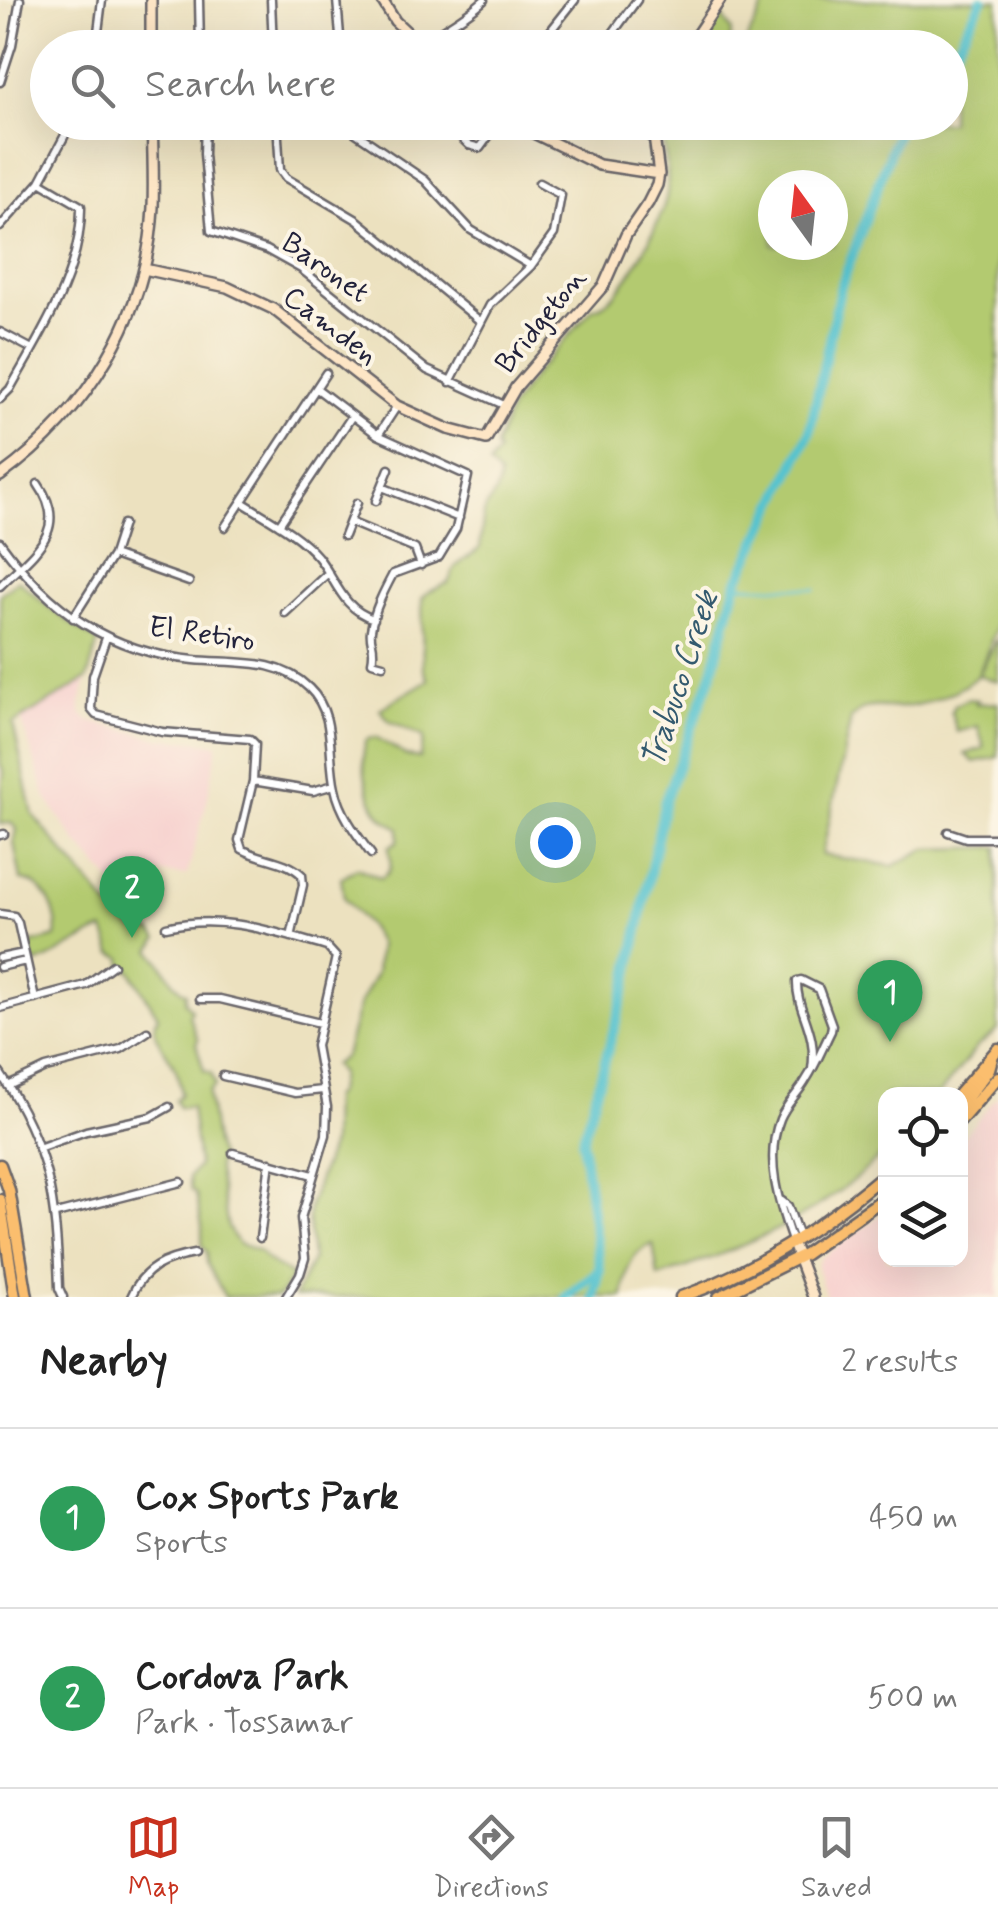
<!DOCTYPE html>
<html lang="en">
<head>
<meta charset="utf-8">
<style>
  :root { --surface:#fff; --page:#f2f2f2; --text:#222; --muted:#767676; --line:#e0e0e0; --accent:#c8321e }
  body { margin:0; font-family:Mynerve,sans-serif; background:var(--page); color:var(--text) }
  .controls { position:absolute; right:30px; bottom:30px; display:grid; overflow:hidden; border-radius:20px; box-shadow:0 10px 40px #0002 }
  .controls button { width:90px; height:90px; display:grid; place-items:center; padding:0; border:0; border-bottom:2px solid var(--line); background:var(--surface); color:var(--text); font:50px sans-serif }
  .compass { position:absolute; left:758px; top:170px; width:90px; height:90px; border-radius:50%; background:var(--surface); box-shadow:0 10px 40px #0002; rotate:345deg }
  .you { position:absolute; left:555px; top:842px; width:35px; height:35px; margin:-25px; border:8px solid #fff; border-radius:50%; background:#1a73e8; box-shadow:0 0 0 15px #1a73e833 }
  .badge { display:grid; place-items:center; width:65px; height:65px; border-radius:50%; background:var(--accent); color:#fff; font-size:32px; font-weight:700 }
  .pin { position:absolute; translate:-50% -82px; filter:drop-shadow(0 2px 5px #0008) }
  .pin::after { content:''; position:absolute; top:52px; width:35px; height:30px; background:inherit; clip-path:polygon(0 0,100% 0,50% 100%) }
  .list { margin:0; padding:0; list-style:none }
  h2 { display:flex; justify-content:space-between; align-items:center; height:130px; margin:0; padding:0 40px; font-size:42px }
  h2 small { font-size:32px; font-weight:400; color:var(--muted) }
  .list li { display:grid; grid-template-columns:65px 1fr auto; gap:30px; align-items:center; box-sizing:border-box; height:180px; padding:0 40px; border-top:2px solid var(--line) }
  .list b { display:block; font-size:38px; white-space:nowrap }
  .list p { margin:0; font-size:32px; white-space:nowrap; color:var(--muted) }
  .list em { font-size:32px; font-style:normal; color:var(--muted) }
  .icon { flex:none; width:55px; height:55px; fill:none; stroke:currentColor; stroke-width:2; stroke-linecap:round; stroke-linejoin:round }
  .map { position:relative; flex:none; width:998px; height:1297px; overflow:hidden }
  .search { position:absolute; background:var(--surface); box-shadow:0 10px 40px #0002; left:30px; right:30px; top:30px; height:110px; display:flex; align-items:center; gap:25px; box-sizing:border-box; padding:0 35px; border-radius:55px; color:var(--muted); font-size:38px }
  .sheet { height:490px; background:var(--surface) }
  nav { display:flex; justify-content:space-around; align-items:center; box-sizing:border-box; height:140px; border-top:2px solid var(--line); background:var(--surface); font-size:28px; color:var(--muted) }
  nav a { display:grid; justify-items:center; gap:5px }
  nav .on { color:var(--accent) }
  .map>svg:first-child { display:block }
  .built { fill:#f7d0ce }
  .green { fill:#b3ca6f; stroke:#6a7655; stroke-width:2.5; fill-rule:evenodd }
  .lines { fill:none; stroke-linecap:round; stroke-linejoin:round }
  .stream { stroke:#56c3cf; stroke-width:2.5 }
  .river { stroke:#56c3cf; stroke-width:10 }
  .street-casing { stroke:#696569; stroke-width:11 }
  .secondary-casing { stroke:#696569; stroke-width:14 }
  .primary-casing { stroke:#696569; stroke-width:15 }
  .street { stroke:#fff; stroke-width:6 }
  .secondary { stroke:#fde5c5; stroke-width:9 }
  .primary { stroke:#fbbe6e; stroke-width:10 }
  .labels { text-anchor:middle; stroke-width:8; stroke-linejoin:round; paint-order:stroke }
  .street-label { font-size:30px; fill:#22223b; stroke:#fcf5e5 }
  .water-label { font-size:32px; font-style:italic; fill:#345a6f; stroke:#fcf5e5 }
</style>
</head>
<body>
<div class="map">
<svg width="998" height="1297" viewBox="0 0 998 1297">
  <rect width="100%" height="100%" fill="#fcf5e5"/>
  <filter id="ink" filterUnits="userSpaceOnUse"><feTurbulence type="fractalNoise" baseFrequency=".01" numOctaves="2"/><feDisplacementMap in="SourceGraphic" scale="20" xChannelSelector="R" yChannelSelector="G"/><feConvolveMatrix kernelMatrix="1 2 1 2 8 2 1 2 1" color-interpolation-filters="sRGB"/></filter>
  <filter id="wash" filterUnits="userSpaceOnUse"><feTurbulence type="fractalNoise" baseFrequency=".0048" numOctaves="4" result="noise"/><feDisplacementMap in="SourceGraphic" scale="40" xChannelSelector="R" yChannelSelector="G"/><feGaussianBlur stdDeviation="2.25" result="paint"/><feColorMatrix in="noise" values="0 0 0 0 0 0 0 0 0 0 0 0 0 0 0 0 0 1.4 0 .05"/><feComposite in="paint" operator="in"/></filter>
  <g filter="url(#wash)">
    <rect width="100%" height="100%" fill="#ece1bf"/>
    <path class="built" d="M87,679L81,703V713L88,721L158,738L218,744L207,801L187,875L152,873L119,890L77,843L46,798L21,718Z
      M998,1095V1297H826L817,1267L820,1259L885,1212L886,1260H960L961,1139Z"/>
    <path class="green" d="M767,0H998V622L979,674L998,638V682L978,675C964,690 925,705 904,707C881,710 869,699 851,719L822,855L893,866L926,849L998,847V1030L978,1046L939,1094H886L885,1151C823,1216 742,1249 658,1277L653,1244C628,1253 626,1273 623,1297H294L312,1260L308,1217L310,1204L331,1144L332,1098L337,1092L340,1074L333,1065L345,1056L359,1005L376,973L379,945L371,929L344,898L341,878L357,868L381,878C395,871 390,860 389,847L398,841L399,828C394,825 389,823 384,819C368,804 358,759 367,739L376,737L407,756L420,758L424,737L389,721L380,709L428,680L423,668L422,599L427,593L448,583L455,567L480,548C481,537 482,525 484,514C488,497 499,498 499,476L489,465L498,452L495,447L511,407L534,375L593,308C621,305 663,220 667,193C670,167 662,147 661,123L950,122V48L743,47ZM773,185H833V245H773Z
      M722,16L731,30L730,47H696Z
      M18,580L52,610L98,642L87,679L13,724L33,815L111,909L134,930L151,931L158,939L151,950C162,962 173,986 186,993L185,1002L191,1009L189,1016L198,1040L196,1044L204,1071L211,1073L215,1085L208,1093L215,1143L221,1159L218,1162V1171L228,1227L234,1238L239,1244L258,1250L267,1260L292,1276L279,1297H225L207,1263V1252L202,1246V1226L196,1194L191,1190L189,1177L198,1166L191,1107L179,1108L175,1100L181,1094C179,1086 179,1076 175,1068C167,1050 147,1035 158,1016L130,970L123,967L122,958L112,953L104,930C78,938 60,957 34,964L29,944L56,937C60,916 46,882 21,880L14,843L17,829L11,823L0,824C3,806 0,789 4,773L0,764V594Z
      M968,699L978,700L976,704L998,703V757L974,762L965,754L984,748L978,726L957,732L951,712L954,706Z"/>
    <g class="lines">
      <path class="stream" d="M736,585L816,589"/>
      <path class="river" d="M950,59L982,0
        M566,1297L599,1270
        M594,1297L600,1270L582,1141L628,980L665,800L712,674L736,585L809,434L840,289L901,122"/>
    </g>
  </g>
  <g filter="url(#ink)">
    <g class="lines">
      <g class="street-casing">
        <path id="street" d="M199,0L200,48
          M271,0L273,48
          M337,0L341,48
          M421,45C442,28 465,18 484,0
          M96,48L102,0
          M537,48L575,0
          M602,48L637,0
          M0,82L12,45L20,0
          M75,122L89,129
          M205,122L204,154L211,231L267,250L301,269L427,370L504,405
          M277,122L280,170L286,178L357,220L480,321
          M346,122L350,129L425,180L471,230L531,266
          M445,122L469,145L480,148L499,122
          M535,135L542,122
          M0,227L40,182L72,122
          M0,332L32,349
          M450,382L490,305L531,266L554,234L561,195L539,183
          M316,388L378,435L468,476L456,529L439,557L393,574C384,591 374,610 371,630C369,642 376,645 372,662L383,665
          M0,399L10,389C41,333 82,272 81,206L40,182
          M378,435L397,406
          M382,487L459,518
          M376,501L389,469
          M242,502C267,518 299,534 318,557C336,580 342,609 374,619
          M350,522L415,549L421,565
          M279,525L352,416
          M225,527L326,373
          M344,536L357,503
          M0,542C49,610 109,652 194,660C234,664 278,657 309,688C337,715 327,754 335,788C340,813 356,834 371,854
          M113,555L189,582
          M0,586C32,554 71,531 38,484
          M285,613L327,574
          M73,618L113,555L123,524
          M106,638L93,676L91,709L96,715L162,732L250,739L255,744L253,781L239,840L242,849C261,860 285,859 302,875L303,885L291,937
          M253,781L313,791L334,785
          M948,832L966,838H998
          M0,835L4,834
          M0,914L14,916L18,923L35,999
          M166,927C221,913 274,932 327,947L336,957L316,1046L327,1107L326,1135L301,1218L305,1258L300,1274L286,1297
          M0,958L24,953
          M0,967L26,961
          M200,999H220L320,1023
          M0,1008L86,985L113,965
          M0,1073C50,1147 56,1201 59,1288L63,1297
          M223,1076L295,1093L323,1090
          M8,1086L46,1068L121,1049L147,1032
          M41,1147L86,1131L151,1117L169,1107
          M233,1153L313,1175
          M782,1201L788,1206L799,1237
          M56,1214L181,1182
          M260,1238L270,1162
          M792,1241C779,1204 764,1159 780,1119C786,1104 798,1094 806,1080C816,1065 823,1047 831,1031L832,1025L819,989L801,980L797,981C796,1011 818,1031 812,1069
          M131,1297C143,1268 165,1259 194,1254"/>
      </g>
      <g class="secondary-casing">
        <path id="secondary" d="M151,0V48
          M382,0L395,21L424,48
          M688,48L720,0
          M511,122L599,165L659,174
          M144,269L227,287L273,309L397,406L448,429L486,439L516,387L604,285L626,235L648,203L657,185L659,174L652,122
          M0,476C87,413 148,315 153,207C154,179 153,150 152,122
          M792,1241L813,1297"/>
      </g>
      <g class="primary-casing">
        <path id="primary" d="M959,1094L998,1049
          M960,1107L989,1069L993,1055
          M960,1121L998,1077
          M0,1165L9,1190L27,1297
          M0,1200L15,1297
          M681,1297C756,1271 826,1224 886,1173
          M719,1297L805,1254L886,1197"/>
      </g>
      <use href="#street" class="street"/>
      <use href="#secondary" class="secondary"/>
      <use href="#primary" class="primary"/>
    </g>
  </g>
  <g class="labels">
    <g class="street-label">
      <text transform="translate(326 267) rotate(35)" y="10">Baronet</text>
      <text transform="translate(540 320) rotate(-51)" y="10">Bridgeton</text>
      <text transform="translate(331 325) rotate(37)" y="10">Camden</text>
      <text transform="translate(202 633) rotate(8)" y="10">El Retiro</text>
    </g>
    <g class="water-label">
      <text transform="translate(679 679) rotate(-72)" y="11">Trabuco Creek</text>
    </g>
  </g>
</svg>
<div class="controls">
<button><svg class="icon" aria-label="locate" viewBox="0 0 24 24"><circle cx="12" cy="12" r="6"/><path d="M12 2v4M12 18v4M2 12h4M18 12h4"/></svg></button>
<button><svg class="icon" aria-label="layers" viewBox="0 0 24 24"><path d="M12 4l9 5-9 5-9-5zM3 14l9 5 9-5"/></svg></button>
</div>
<svg class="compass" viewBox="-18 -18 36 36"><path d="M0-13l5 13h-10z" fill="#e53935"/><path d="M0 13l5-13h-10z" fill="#767676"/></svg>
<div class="you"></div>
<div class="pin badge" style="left:890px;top:1042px;background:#2e9e5b">1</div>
<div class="pin badge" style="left:132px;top:938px;background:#2e9e5b">2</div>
<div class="search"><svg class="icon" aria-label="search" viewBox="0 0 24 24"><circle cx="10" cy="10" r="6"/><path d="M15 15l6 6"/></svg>Search here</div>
</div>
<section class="sheet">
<h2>Nearby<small>2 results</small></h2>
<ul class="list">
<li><span class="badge" style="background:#2e9e5b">1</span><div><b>Cox Sports Park</b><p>Sports</p></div><em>450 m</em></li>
<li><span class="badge" style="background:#2e9e5b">2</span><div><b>Cordova Park</b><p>Park · Tossamar</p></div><em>500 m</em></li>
</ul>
</section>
<nav>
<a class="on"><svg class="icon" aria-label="map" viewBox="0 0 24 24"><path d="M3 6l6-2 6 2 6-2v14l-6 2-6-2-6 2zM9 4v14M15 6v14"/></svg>Map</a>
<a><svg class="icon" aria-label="directions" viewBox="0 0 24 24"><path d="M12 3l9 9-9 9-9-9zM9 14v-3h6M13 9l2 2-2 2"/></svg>Directions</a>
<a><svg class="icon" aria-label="saved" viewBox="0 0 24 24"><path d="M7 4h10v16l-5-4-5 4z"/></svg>Saved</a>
</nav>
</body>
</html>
